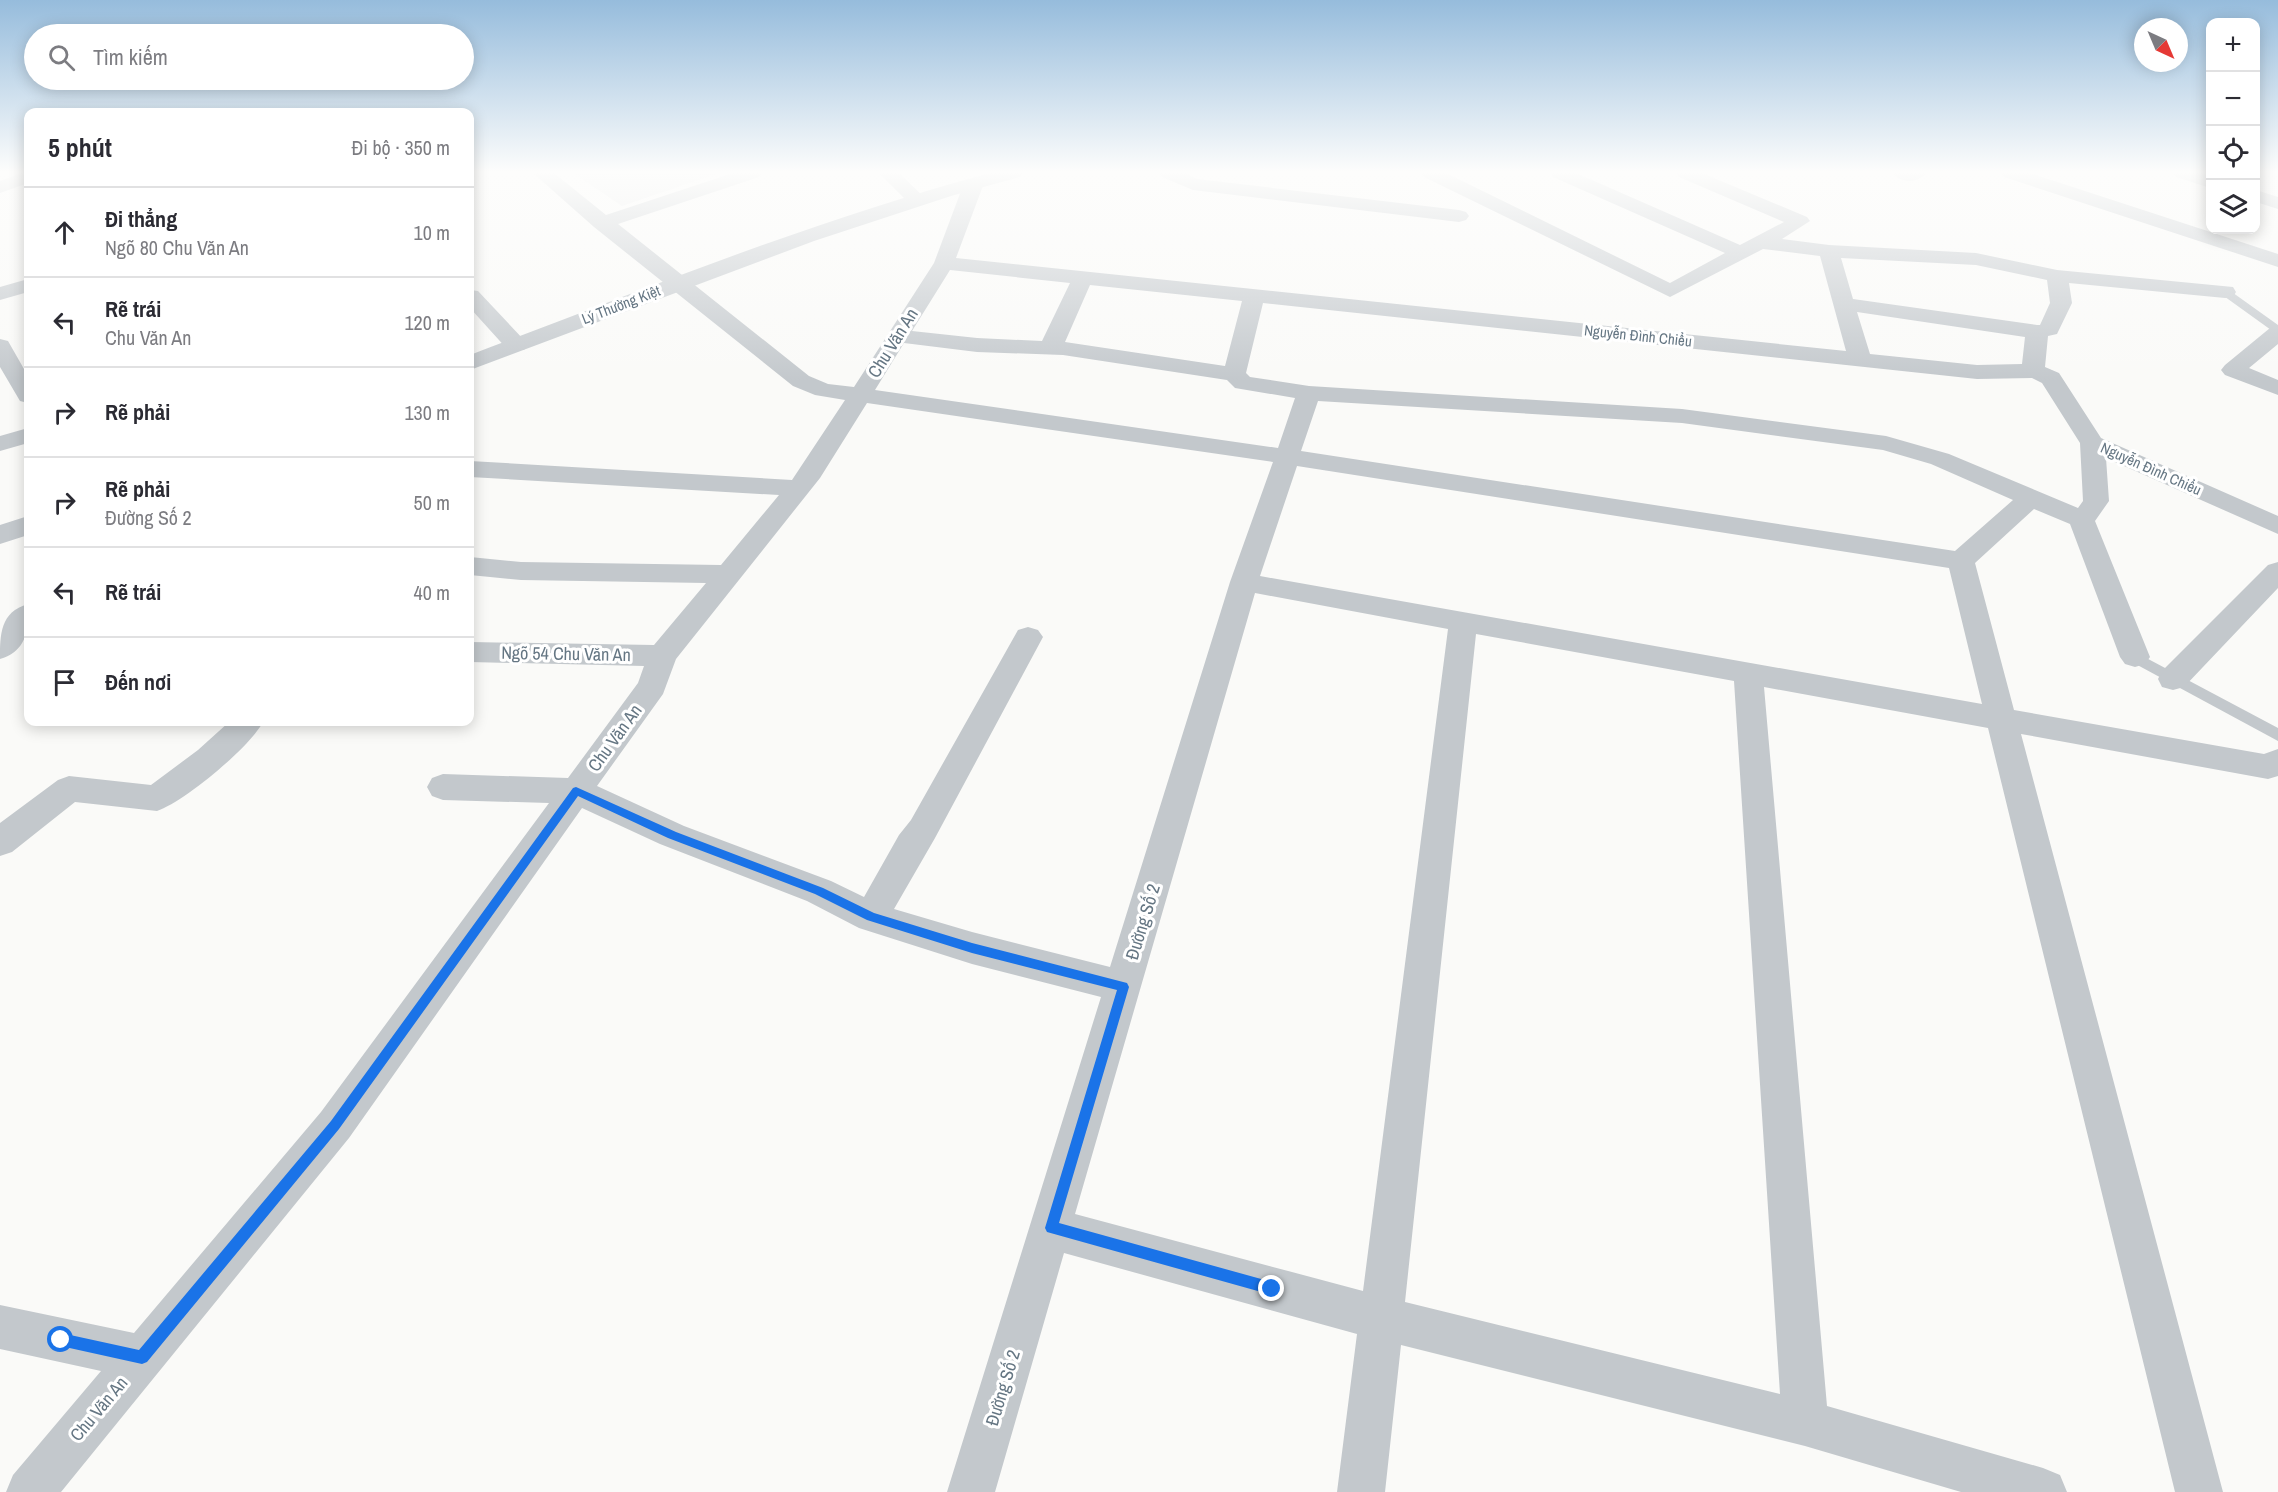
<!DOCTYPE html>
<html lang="vi">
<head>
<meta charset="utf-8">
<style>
  :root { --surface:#fff; --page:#f7f7f7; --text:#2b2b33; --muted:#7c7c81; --line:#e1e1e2 }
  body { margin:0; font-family:"Archivo Narrow",sans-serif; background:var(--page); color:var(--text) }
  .controls { position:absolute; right:18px; top:18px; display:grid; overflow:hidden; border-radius:12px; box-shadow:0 3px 15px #0003 }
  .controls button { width:54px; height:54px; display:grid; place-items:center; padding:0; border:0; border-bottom:2px solid var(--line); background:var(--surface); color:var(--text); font:30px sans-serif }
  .compass { position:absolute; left:2134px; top:18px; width:54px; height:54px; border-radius:50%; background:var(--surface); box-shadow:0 3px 15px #0003; rotate:136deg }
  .stop { position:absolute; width:18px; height:18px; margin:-14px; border:4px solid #1a73e8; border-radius:50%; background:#fff }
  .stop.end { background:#1a73e8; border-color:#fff; box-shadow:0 2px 6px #0008 }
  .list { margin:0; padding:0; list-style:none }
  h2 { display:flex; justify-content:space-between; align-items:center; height:78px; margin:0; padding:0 24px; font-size:26px }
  h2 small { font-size:20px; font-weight:400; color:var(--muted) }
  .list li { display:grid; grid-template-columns:39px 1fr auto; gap:18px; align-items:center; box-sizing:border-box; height:90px; padding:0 24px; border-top:2px solid var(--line) }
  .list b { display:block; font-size:22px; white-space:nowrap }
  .list p { margin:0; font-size:20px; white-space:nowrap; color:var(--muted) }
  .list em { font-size:20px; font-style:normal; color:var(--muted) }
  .icon { flex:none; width:33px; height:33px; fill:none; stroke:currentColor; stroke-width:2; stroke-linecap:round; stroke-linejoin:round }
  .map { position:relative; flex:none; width:2278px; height:1492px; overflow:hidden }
  .search { position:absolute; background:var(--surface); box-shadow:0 3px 15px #0003; left:24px; top:24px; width:450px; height:66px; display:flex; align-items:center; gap:15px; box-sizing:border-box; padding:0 21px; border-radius:33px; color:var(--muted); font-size:22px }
  .panel { position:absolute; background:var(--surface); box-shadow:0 3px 15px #0003; left:24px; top:108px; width:450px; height:618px; border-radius:12px }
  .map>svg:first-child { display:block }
  .built { fill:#e8e9e9 }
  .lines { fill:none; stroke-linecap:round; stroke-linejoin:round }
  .service { fill:#c3c8cc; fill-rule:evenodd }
  .minor { fill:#c3c8cc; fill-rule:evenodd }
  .tertiary { fill:#c3c8cc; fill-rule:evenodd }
  .route { fill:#1a73e8 }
  .labels { text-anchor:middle; stroke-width:6; stroke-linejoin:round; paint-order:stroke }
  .far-street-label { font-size:15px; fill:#657683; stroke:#fff }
  .street-label { font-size:18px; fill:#657683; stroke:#fff }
</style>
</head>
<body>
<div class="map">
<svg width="2278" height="1492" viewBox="0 0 2278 1492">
  <rect width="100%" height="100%" fill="#fafaf8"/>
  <path class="built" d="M573,173H719L622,206Z"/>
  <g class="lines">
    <path class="service" d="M2221,290H2229L2278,325V335L2221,294Z
      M2135,652L2278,728V741L2130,661L2127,657Z"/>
    <path class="minor" d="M21,173H28V183L0,193V181Z
      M533,173H554L606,215L733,173H761L759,177L618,224L809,376L828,384L854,387L934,263L964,183L974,177L984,183L956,258L1846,351L1820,256L1763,249L1670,297L1424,177L1422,173H1446L1670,283L1725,253L1553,177L1551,173H1576L1740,245L1784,222L1679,177L1677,173H1702L1807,217L1810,221L1782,239L1829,245L1976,253L2057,270L2233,287L2236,292L2233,297L2225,298L2069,283L2072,303L2057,334L2048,336L2045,367L2059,373L2101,438L2278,516V534L2106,458L2109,501L2095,521L2150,657L2145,664L2135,667L2125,664L2120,657L2070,524L2034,509L1975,563L2014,710L2264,754L2278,749V776L2268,779L2021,734L2223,1492H2175L1988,728L1764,687L1827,1406L2043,1468L2060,1475L2067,1492H1961L1805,1446L1401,1345L1385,1492H1337L1357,1334L1064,1253L995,1492H947L1101,997L972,964L859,928L807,901L660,844L582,808L349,1138L61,1492H6L13,1475L101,1371L0,1349V1305L134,1333L321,1112L549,803L443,800L432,796L427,787L432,778L443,774L568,778L638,683L644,666L470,662V642L654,645L706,583L521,580L470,575V557L521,562L721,565L779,495L470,477V461L792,480L845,400L815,395L793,386L594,227ZM1841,258L1976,265L2047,280L2050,303L2040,325H2037L1853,299ZM950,270L1070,283L1042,341L977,338L912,331ZM1090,285L1242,301L1225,366L1065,342ZM1263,303L1977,379L2032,378L2042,383L2080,443L2083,501L2078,508L1949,454L1886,436L1682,409L1309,386L1250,377L1246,373ZM1857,312L2025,337L2022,364L1977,365L1870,354ZM904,343L977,352L1063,355L1227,380L1235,388L1295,398L1278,448L875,390ZM1318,401L1682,423L1883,450L1931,464L2013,500L1955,551L1301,451ZM867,403L1273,462L1230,582L1110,967L972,932L894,909L935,838L1043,637L1038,630L1028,627L1018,630L911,820L899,835L864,897L831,881L684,826L597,786L663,694L676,659L820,478ZM1297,466L1949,568L1982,704L1260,576ZM1255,593L1448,629L1363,1291L1075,1214ZM1476,634L1734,681L1780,1394L1405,1302Z
      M879,173H899L927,200L924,204H910Z
      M1160,173H1185L1197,179L1459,210L1466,212L1469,216L1466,220L1459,222L1193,190L1162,177Z
      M1892,173H1926C1917,184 1901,183 1892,173Z
      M2002,173H2030L2278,254V267L2004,177Z
      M2174,173H2202L2210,176V188L2176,177Z
      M2256,190L2278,197V209L2256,202Z
      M28,279V292L0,300V287Z
      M470,290L478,291L524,340L527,345L524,350H508L470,308Z
      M2278,326V344L2249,368L2278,380V395L2225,375L2221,370L2225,365L2270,328Z
      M0,339L8,341L28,376V403L20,401L0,367Z
      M28,428V443L0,451V436Z
      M2278,562V588L2184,687L2173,690L2162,687L2158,679L2162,671L2268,565Z
      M28,604C31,627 26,652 0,659C0,635 0,612 28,604Z
      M229,722H263C250,747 184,802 157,811L75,802L12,852L0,856V823L58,780L69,776L151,785L198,750Z"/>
    <path class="tertiary" d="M990,173H1023L1020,177L951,196L814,241L470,370V355C642,290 812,221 990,173Z
      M28,516V535L0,544V525Z"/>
  </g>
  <linearGradient id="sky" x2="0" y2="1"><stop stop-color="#96bcdc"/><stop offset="0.45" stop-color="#fdfdfc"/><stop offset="1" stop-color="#fdfdfc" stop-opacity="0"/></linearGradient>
  <rect width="2278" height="382" fill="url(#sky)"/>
  <path class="route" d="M576,787L676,832L823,888L874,913L972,943L1127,983L1129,987L1059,1223L1272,1282L1279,1289L1277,1293L1272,1295L1047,1232L1045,1228L1117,990L972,953L867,920L815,894L668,838L578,796L339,1129L147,1362L142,1364L56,1345V1335L61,1333L139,1350L331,1121L573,788Z"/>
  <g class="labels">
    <g class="far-street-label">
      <text transform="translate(621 305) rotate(-21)" y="5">Lý Thường Kiệt</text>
      <text transform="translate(1638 336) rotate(6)" y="5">Nguyễn Đình Chiểu</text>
      <text transform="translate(2151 469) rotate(24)" y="5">Nguyễn Đình Chiểu</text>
    </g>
    <g class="street-label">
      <text transform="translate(893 343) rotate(-58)" y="6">Chu Văn An</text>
      <text transform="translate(566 654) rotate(1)" y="6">Ngõ 54 Chu Văn An</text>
      <text transform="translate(615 738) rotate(-54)" y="6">Chu Văn An</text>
      <text transform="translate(1143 922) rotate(-73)" y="6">Đường Số 2</text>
      <text transform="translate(1003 1388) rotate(-73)" y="6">Đường Số 2</text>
      <text transform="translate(99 1409) rotate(-50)" y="6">Chu Văn An</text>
    </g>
  </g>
</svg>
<div class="controls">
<button>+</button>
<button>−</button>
<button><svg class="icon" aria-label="locate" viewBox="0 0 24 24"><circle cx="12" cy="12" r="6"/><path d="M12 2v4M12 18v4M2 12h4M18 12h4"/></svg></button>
<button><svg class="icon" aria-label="layers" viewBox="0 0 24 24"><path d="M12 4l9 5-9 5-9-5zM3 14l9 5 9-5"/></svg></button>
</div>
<svg class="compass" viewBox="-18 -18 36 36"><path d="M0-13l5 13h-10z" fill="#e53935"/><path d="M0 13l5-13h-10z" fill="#7c7c81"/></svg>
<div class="stop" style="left:61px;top:1340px"></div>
<div class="stop end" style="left:1272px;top:1289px"></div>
<div class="search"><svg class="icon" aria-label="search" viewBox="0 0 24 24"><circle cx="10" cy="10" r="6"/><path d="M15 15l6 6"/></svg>Tìm kiếm</div>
<section class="panel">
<h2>5 phút<small>Đi bộ · 350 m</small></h2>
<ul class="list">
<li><svg class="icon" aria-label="ahead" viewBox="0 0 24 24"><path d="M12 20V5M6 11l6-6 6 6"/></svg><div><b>Đi thẳng</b><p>Ngõ 80 Chu Văn An</p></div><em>10 m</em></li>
<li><svg class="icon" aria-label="left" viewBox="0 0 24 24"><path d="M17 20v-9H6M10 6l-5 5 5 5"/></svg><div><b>Rẽ trái</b><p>Chu Văn An</p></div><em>120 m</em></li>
<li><svg class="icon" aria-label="right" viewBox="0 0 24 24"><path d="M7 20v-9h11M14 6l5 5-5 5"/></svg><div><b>Rẽ phải</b></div><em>130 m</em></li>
<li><svg class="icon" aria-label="right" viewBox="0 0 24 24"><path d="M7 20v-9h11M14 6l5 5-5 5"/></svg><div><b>Rẽ phải</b><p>Đường Số 2</p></div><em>50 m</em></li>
<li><svg class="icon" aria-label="left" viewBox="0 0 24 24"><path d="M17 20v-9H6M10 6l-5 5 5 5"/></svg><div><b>Rẽ trái</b></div><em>40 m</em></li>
<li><svg class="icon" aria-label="arrive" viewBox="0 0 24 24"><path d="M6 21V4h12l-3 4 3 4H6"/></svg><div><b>Đến nơi</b></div></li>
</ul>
</section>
</div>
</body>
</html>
